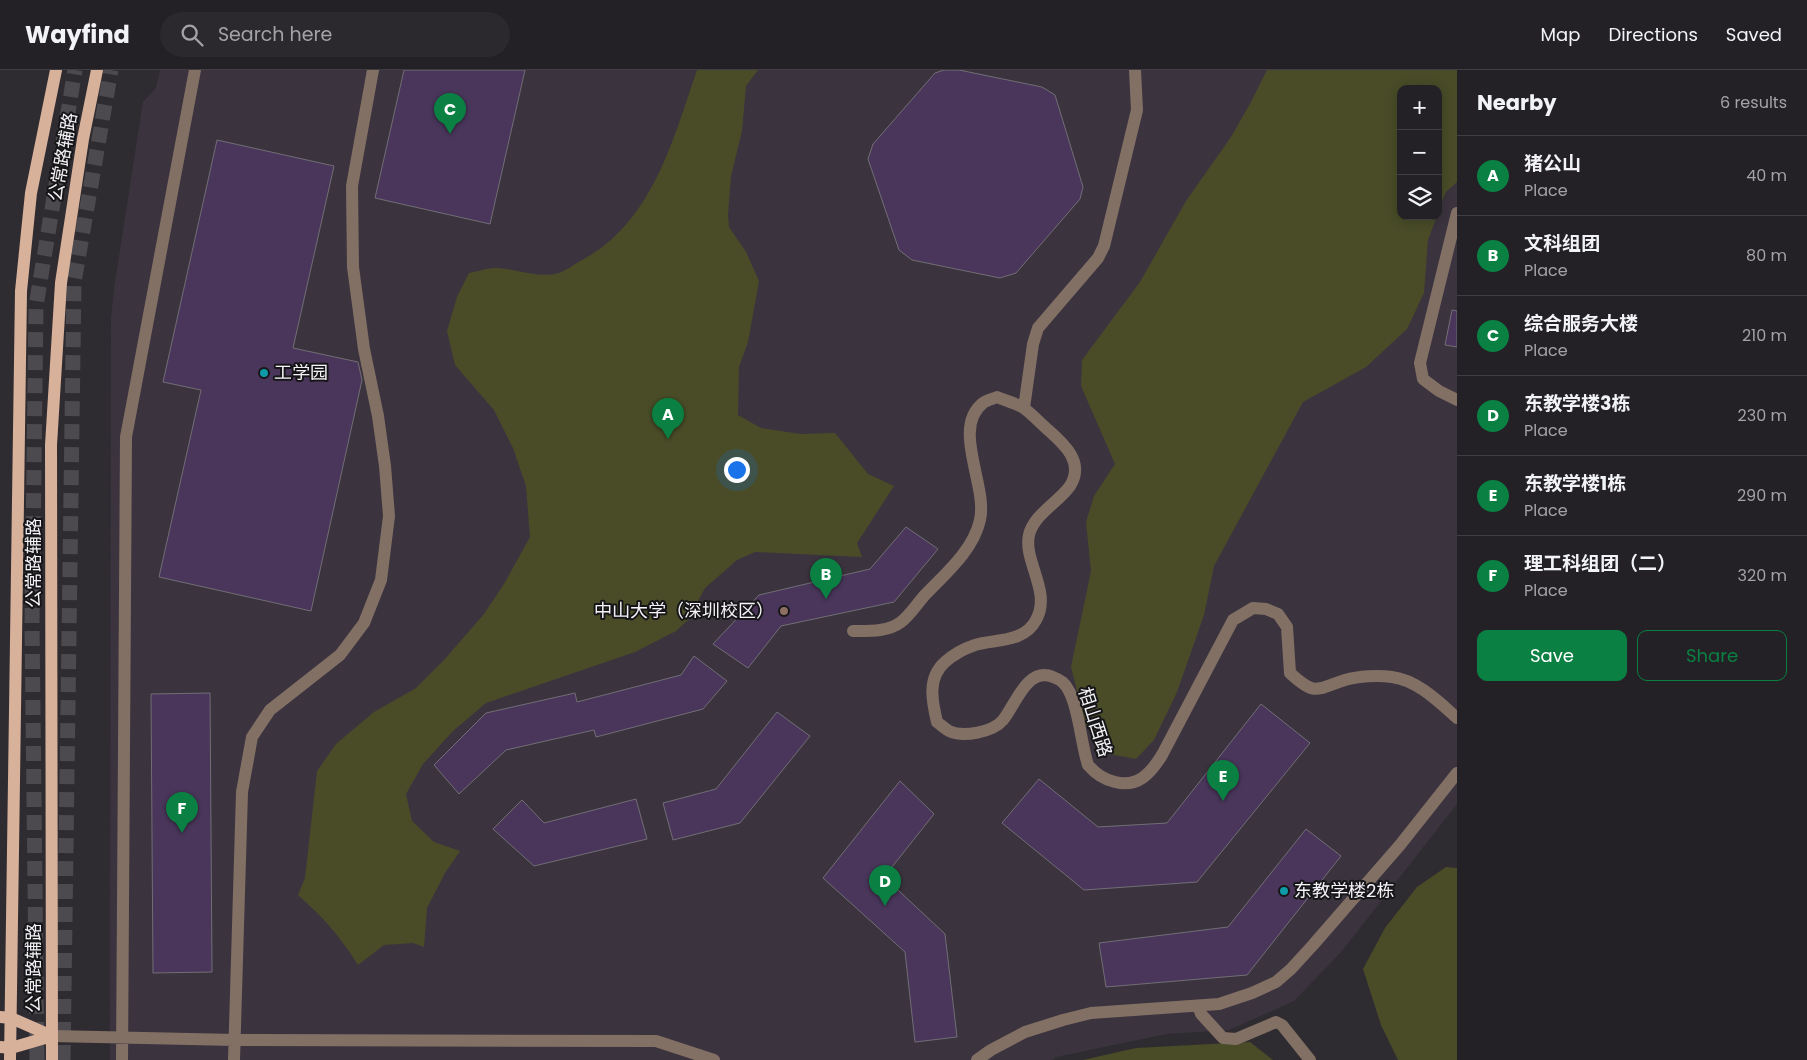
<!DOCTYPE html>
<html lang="en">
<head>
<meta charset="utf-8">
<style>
  :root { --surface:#232125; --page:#2b292d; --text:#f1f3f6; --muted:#a3a3a7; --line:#403e42; --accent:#0b8043 }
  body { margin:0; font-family:Poppins,"Noto Sans SC",sans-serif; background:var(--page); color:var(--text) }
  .controls { position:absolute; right:15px; top:15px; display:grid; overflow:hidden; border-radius:10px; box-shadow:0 2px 12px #0003 }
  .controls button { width:45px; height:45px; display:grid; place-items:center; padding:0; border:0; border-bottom:1px solid var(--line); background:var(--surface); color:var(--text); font:25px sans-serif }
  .you { position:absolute; left:736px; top:399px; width:18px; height:18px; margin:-12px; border:4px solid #fff; border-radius:50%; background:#1a73e8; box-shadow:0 0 0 8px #1a73e833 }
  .badge { display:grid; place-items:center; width:32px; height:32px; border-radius:50%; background:var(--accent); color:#fff; font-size:16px; font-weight:700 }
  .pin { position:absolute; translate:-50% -41px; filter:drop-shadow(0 1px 2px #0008) }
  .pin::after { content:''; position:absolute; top:26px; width:18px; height:15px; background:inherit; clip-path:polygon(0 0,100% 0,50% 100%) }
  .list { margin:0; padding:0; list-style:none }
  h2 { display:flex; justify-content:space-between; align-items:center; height:65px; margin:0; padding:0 20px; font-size:21px }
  h2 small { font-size:16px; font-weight:400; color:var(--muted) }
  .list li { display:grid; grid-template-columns:32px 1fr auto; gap:15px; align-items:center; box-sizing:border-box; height:80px; padding:0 20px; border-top:1px solid var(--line) }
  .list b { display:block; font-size:19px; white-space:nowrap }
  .list p { margin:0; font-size:16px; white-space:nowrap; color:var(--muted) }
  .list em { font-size:16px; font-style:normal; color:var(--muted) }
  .actions { display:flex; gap:10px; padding:15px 20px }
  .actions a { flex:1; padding:11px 0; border:1px solid var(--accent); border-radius:10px; text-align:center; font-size:18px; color:var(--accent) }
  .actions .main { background:var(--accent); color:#fff }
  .icon { flex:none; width:28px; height:28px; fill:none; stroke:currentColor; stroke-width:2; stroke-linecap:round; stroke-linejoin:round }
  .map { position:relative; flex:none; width:1457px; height:990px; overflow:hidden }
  header { display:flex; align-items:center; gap:30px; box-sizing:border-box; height:70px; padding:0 25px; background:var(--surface); border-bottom:1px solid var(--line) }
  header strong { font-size:24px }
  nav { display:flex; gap:28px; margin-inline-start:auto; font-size:18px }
  .search { width:350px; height:45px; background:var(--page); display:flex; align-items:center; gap:12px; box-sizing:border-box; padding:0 18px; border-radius:28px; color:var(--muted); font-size:19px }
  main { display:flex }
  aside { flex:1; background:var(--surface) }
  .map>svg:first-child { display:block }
  .built { fill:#3b343f; fill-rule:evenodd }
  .green { fill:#494c27 }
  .building { fill:#49365a; stroke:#716e75 }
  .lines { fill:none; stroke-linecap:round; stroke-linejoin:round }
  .highway-tunnel { stroke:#4d4a4f; stroke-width:15; stroke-dasharray:15 8; stroke-linecap:butt }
  .minor { stroke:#837065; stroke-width:12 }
  .major { stroke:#d8b19b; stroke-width:12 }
  .culture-dot { fill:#0f9aa8; stroke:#161517; stroke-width:2 }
  .education-dot { fill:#8d6e63; stroke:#161517; stroke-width:2 }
  .labels { text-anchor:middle; stroke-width:4; stroke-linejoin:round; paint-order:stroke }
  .street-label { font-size:18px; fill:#f4f2f6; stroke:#161517 }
  .poi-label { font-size:18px; fill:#f4f2f6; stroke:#161517; text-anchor:start }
</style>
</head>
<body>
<header>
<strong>Wayfind</strong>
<div class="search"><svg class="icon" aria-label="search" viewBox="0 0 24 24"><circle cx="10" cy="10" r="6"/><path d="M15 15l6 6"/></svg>Search here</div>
<nav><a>Map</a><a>Directions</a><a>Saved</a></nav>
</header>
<main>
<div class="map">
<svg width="1457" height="990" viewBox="0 0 1457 990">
  <rect width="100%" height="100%" fill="#2f2c31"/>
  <path class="built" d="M160,0H1457V734L1342,881L1294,931L1229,960L1166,964L1056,987L1052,990H110L111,249L114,219L143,32L156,18ZM1401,19H1438V146H1401Z"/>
  <path class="green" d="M697,0H758L746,16L742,61L731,106L728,145L729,157L746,182L759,211L748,272L739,297L738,345L761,358L801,364L835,363L868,404L894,416L857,473L862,487L755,482L737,490L705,518L688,550L676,561L635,582L486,633L453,661L423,694L406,724L412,751L434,772L460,781L445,803L427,838L424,877L413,873L384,875L358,895C339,865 324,848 298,825L305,808L317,701L336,674L374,642L416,618L444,590L484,544L504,514L530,467L526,416L513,378L494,340L455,295L447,261L457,227L469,203C477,202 486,198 495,198C516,198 538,209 559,203C567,200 575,194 582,190C652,153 673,70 697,0Z
    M1267,0H1457V112L1446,122L1438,142V19H1401V146H1437L1428,170L1424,223L1407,259L1366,297L1303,332L1214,496L1204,545L1177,622L1154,670L1136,689L1109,684L1086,656L1071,597L1091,501L1086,452L1094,426L1115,394L1081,316L1082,290L1140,212L1186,131L1231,67L1251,32Z
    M1446,797L1457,798V990H1398L1381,955L1363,899L1385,858L1417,817Z
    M1250,972L1273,990H1083L1136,978Z"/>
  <path class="building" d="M404,0H525L490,154L375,128Z
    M944,0H959L1042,17L1055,25L1083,117L1080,129L1016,203L1000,208L912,190L899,180L868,89L873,74L935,3Z
    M217,70L334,96L293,278L358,292L362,310L311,541L159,507L201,320L163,312Z
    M1452,240L1457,241V277L1445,275Z
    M906,457L938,479L894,532L781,556L748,598L713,574L759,525L870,499Z
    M694,586L727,611L703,639L596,667L594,660L506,680L459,724L434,695L486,643L575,623L577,632L681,605Z
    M210,623L212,902L153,903L151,624Z
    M1261,634L1310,673L1197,812L1084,820L1002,753L1039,709L1098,757L1167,753Z
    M777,642L810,666L740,753L673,770L663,733L716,719Z
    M900,711L934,744L884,807L945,864L957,967L915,972L905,882L823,808Z
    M636,729L647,769L534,796L493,759L522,730L544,753Z
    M1306,759L1341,786L1247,905L1106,917L1099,873L1228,857Z"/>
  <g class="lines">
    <path class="highway-tunnel" d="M37,990L32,554L36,236L75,0
      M63,990L74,212L111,0"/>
    <path class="minor" d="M1457,143L1420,293L1423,309L1439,321L1457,330
      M1024,338L1033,274L1038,258L1098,188L1104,176L1137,40L1135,0
      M853,561C869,561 888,562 901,552C910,545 917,534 924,526C945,504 973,481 980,450C988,416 951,358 983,333C987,330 993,329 997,327C1006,331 1017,333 1025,339C1033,345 1040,353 1047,359C1064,374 1085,392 1070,416C1058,433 1034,444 1029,465C1023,491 1052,522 1036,550C1024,573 995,569 975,575C963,579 954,584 945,592C927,608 932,631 937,652C941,655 945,659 949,661C963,668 993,662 1003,650C1015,636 1027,596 1053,607C1061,610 1065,613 1069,621C1079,639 1081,674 1088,695C1096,704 1103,709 1115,712C1138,718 1151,703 1162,685L1233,550L1253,538L1266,539L1278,544L1287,557L1290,603C1316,627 1316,619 1345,610C1359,606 1378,605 1392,607C1417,610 1439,632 1457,648
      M1198,936L1201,944L1223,968L1236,969L1276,952L1282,955L1310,990
      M52,966L235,970L656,971L714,990
      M122,990L126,367L195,0
      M234,990L242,722L252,667L270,640L340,585L364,553L381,510L389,446L385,396L378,346L364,279L353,197L352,116L373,0
      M977,990L991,980L1025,962L1063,950L1091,943L1219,934L1252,923L1276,912L1291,899L1313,875L1400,775L1457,703"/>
    <path class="major" d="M0,947L11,948L52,966
      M0,977L11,978L52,966
      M10,990L21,221L31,123L56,0
      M52,990L51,375L61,213L83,69L97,0"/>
  </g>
  <g class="culture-dot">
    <circle cx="264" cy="303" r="5"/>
    <circle cx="1284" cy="821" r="5"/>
  </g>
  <circle class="education-dot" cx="784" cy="541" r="5"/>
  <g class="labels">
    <g class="street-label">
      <text transform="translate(63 87) rotate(-80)" y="6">公常路辅路</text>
      <text transform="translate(34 493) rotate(-90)" y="6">公常路辅路</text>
      <text transform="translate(1095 652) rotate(72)" y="6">相山西路</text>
      <text transform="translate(34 898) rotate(-90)" y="6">公常路辅路</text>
    </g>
    <g class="poi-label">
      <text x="274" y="309">工学园</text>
      <text x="774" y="547" text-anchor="end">中山大学（深圳校区）</text>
      <text x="1294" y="827">东教学楼2栋</text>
    </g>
  </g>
</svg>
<div class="controls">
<button>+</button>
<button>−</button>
<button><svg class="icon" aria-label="layers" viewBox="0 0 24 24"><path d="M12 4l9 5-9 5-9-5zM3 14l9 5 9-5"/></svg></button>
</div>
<div class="you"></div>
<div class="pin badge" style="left:668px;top:369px">A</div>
<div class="pin badge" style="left:826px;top:529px">B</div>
<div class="pin badge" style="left:450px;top:64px">C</div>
<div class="pin badge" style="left:885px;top:836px">D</div>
<div class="pin badge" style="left:1223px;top:731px">E</div>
<div class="pin badge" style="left:182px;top:763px">F</div>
</div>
<aside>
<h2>Nearby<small>6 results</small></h2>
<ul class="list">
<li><span class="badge">A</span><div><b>猪公山</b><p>Place</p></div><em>40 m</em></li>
<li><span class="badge">B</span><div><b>文科组团</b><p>Place</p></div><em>80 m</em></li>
<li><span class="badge">C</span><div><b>综合服务大楼</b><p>Place</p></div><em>210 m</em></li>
<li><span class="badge">D</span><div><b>东教学楼3栋</b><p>Place</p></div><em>230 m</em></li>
<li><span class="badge">E</span><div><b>东教学楼1栋</b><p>Place</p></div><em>290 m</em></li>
<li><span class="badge">F</span><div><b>理工科组团（二）</b><p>Place</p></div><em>320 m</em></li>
</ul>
<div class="actions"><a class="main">Save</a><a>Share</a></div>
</aside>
</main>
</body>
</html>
